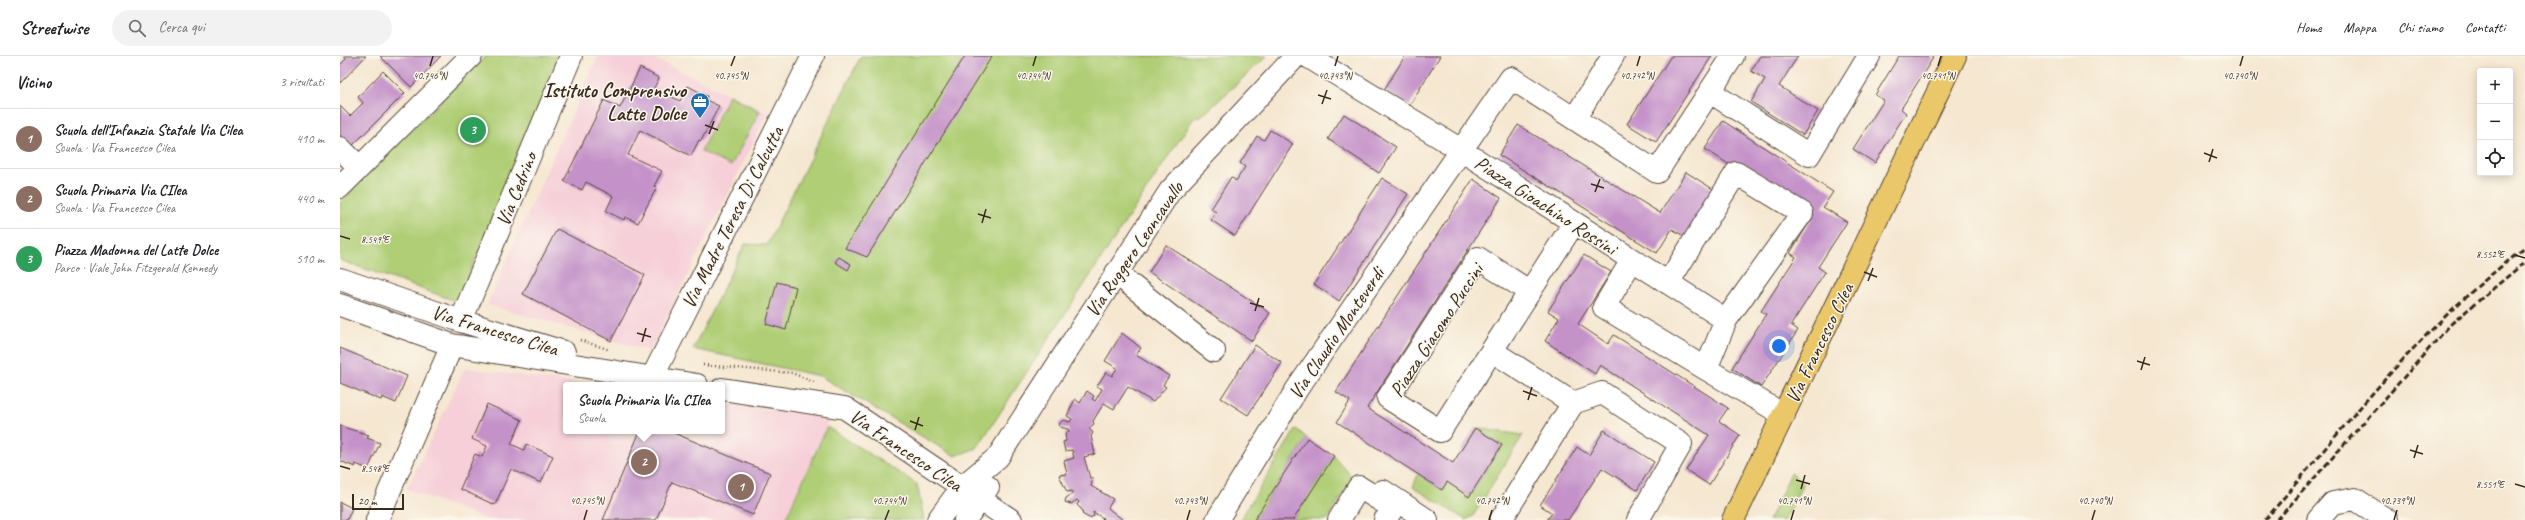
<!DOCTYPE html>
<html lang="it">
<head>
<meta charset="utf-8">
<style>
  :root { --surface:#fff; --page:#f2f2f2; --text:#202124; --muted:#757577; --line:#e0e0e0; --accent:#d93025 }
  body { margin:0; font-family:Caveat,sans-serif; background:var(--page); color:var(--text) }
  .controls { position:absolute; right:12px; top:12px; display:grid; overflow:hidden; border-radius:4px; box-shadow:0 2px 10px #0003 }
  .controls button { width:36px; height:36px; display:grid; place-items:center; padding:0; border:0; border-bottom:1px solid var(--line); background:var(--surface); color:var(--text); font:20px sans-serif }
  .scale { position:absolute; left:12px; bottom:10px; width:52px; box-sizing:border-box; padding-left:4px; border:2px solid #3b2a1e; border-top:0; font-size:11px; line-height:14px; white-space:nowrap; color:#3b2a1e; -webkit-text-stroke:3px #fbf7ec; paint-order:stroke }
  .you { position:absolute; left:1439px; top:290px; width:14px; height:14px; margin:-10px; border:3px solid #fff; border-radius:50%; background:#1a73e8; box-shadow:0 0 0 6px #1a73e833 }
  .badge { display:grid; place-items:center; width:26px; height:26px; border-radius:50%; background:var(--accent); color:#fff; font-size:13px; font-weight:700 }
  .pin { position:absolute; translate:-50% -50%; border:2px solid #fff; box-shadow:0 1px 4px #0006 }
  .popup { position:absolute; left:223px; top:326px; width:162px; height:52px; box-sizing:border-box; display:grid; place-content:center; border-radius:4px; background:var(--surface); filter:drop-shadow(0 1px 3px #0005); font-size:13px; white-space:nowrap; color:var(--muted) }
  .popup b { font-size:15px; color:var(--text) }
  .popup::after { content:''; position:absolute; left:50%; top:100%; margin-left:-8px; border:8px solid transparent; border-top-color:var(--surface) }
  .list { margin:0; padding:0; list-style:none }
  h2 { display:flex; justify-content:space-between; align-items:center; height:52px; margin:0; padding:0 16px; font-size:17px }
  h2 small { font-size:13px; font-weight:400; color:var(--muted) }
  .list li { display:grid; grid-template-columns:26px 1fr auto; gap:12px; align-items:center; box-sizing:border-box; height:60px; padding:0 16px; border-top:1px solid var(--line) }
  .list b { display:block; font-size:15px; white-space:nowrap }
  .list p { margin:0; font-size:13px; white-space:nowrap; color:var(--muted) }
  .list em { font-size:13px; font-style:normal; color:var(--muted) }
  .icon { flex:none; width:22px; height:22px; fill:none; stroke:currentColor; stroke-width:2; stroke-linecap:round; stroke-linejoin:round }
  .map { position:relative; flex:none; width:2185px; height:464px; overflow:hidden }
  header { display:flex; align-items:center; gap:24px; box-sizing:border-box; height:56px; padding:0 20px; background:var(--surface); border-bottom:1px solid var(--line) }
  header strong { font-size:19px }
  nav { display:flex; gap:22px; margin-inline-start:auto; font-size:14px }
  .search { width:280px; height:36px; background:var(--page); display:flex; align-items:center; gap:10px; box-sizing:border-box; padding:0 14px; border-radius:22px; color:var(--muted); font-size:15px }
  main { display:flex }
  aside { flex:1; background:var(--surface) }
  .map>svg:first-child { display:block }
  .built { fill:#f6cfd8 }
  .green { fill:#afce75; stroke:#757c4a }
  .building { fill:#c492c9 }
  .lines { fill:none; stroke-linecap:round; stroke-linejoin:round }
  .minor-casing { stroke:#574639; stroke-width:24 }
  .major-casing { stroke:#574639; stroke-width:24 }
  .path { stroke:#574639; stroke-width:2.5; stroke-dasharray:1 3; stroke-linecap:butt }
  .minor { stroke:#fff; stroke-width:22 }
  .major { stroke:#eac769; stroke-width:22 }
  .rail { stroke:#3b2a1e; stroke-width:3; stroke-dasharray:6 3; stroke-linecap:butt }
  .ticks { fill:none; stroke:#3b2a1e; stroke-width:1.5 }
  .labels { text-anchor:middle; stroke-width:3; stroke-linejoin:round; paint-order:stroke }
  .poi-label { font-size:20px; font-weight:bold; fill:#3b2a1e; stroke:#fbf7ec; text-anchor:end }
  .street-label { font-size:20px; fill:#3b2a1e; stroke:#fbf7ec }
  .ticks-label { font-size:10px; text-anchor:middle; fill:#3b2a1e; stroke:#fbf7ec; stroke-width:3; stroke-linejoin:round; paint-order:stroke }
</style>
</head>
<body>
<header>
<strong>Streetwise</strong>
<div class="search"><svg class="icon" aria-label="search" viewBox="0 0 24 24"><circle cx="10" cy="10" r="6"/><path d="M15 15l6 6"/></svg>Cerca qui</div>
<nav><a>Home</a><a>Mappa</a><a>Chi siamo</a><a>Contatti</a></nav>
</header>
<main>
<aside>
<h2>Vicino<small>3 risultati</small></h2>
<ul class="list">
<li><span class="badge" style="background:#8d6e63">1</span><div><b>Scuola dell'Infanzia Statale Via Cilea</b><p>Scuola · Via Francesco Cilea</p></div><em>410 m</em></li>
<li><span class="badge" style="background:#8d6e63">2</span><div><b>Scuola Primaria Via CIlea</b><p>Scuola · Via Francesco Cilea</p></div><em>440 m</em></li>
<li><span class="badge" style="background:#2e9e5b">3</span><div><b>Piazza Madonna del Latte Dolce</b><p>Parco · Viale John Fitzgerald Kennedy</p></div><em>510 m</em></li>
</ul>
</aside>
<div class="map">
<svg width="2185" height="464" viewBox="0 0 2185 464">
  <rect width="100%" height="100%" fill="#fbf7ec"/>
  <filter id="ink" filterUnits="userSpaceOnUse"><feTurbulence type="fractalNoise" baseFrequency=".025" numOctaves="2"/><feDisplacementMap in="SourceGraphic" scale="8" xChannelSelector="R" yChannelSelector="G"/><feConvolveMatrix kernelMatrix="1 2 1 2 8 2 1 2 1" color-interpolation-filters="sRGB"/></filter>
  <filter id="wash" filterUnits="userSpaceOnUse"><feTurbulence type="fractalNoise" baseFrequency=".012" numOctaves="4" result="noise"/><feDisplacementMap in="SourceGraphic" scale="16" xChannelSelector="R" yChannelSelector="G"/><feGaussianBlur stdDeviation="0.9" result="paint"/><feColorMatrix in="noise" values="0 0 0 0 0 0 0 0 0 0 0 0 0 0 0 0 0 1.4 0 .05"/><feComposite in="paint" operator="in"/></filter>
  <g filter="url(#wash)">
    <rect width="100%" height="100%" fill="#f5e7d0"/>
    <path class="built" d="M258,0H309L428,57L310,295L147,249Z
      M125,312L251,329H226V375H382V347L490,362L444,464H148L67,433Z"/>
    <path class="green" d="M146,0H221L118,244H113L0,204V146Z
      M521,0H927L864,58L853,63L637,392L615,400L480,320L353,293L405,188L427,189Z
      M389,39L420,55L391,110L361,95Z
      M487,371L577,428L584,464H445Z
      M1135,372L1183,379L1133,460L1126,464L1073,431L1078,418L1102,434L1107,426L1129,441L1162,389Z
      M956,373L967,382L914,464H900Z
      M994,400L1013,422L987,464H953Z
      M1451,417L1463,427L1445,464H1429Z"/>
    <g id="blocks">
      <path class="building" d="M4,0H26L0,27V9L6,3Z
        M40,0H101L71,31Z
        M625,0H652L527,201L505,192Z
        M1065,0H1100L1069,50L1044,34Z
        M1331,0H1372L1316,86L1287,68Z
        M1420,0H1458L1439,30L1478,55L1463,79L1411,46L1425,23L1411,15Z
        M1559,0H1590L1593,2L1561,53L1566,57L1535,107L1513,93L1544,44L1535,39Z
        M300,12L319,22L314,32L340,45L348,30L367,40L366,44L379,50L361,85L359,84L351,100L300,74L288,99L322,115L314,130L317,131L298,167L285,161L284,164L266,155L273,140L246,126L242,134L224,125L264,44L280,52Z
        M43,15L65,37L12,90L0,79V50L10,60L23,47L18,41Z
        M1004,58L1056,91L1039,117L988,83Z
        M1383,65L1493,136L1483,151L1507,166L1478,211L1485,216L1451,269L1458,274L1421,331L1392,312L1426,258L1421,255L1456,201L1450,197L1472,162L1365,93Z
        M1178,69L1320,157L1346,116L1376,135L1347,182L1332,173L1317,197L1159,99Z
        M930,74L953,88L895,180L871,164L876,156L871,153L891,121L896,125L905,111L900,107L917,80L924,84Z
        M1042,122L1068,138L999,245L974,228Z
        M1133,123L1161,142L1027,352L1113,407L1135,372L1162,389L1129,441L1107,426L1102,434L997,366L1010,345L996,336Z
        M217,173L305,219L271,285L183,238Z
        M826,189L930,257L912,285L809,216Z
        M1244,199L1271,216L1238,268L1268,288L1274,279L1388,352L1379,365L1400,379L1369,429L1346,414L1369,379L1260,309L1255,318L1205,285L1219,262L1208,255Z
        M499,201L511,208L508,214L495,206Z
        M437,226L456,231L446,274L426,268Z
        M782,277L801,292L796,299L829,320L823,329L826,331L813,346L788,331L774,353L764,347L753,365L754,368L749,372L753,377L751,380L755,398L744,401L750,422H753L751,430L773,443L768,452L783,464H761L763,462L753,456L754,460L749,462L742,458L743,455L737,449L739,446L737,444L731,448L725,446L726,442L732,438V435L727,436L719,419L727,418L724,405L734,402L732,394L725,395L723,386L726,385L725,377L729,376L728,373L720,371L719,368L723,364L730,366L732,363L727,360L735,343L740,347L747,335L754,340L752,343L755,345L762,333L757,330L766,316L772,320L777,312L765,305Z
        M915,289L942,307L908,359L881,342Z
        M0,292L67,320L56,347L42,341L41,344L0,327Z
        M147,348L182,364L171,388L184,394L186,388L213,400L201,427L171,413L155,449L120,433L135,398L142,401L147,390L132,383Z
        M0,370L29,379L27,382L40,387L28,413L16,408L15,411L0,405Z
        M1264,374L1314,406L1297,434L1262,412L1228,464H1207L1212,457L1200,449L1237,391L1249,399Z
        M300,375H329L430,417L413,459L332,426L316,464H263Z
        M967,382L994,400L953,464H914Z
        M0,446L12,452L7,464H0Z"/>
    </g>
  </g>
  <g filter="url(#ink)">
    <use href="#blocks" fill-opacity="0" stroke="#574639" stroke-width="1"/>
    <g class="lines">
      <g class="minor-casing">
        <path id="minor" d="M967,0L1121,94L1386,264L1366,313L1444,359
          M1370,36L1469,99L1529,0
          M1235,62L1273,0
          M0,92L19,111
          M0,131L131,0
          M1292,204L1264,251L1366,313
          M776,217L874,295
          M0,223L121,265L224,296
          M1328,227L1396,117L1462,157L1386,264
          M1190,236L1138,202L1048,342L1100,375L1234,167
          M0,249L112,289L357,329
          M121,265L231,0
          M1152,295L1233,347
          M312,322L473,0
          M382,333L505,352L671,464
          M1233,347L1262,337L1341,388L1298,464
          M1043,435L1087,464
          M37,464L112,289
          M598,464L622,431L658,401L830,135L956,0
          M625,464L648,431
          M877,464L957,333L1171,22L1317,116L1393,0
          M999,464L1019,431L1053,452L1045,464
          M1161,464L1233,347
          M1978,464L1993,447L2015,443L2047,464"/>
      </g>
      <g class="major-casing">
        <path id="major" d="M1393,464L1615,0"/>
      </g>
      <path class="path" d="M240,284L270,294
        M363,309L452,317L474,326"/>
      <use href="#minor" class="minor"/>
      <use href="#major" class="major"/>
      <path class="rail" d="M1925,464C2007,368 2083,268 2185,192
        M1937,464L2112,267L2185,206"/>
    </g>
  </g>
  <path class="ticks" d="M90,10L93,0M391,10L395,0M693,10L696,0M995,10L998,0M1297,10L1300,0M1598,10L1601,0M1900,10L1903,0M978,39L991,43M982,48L987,34M365,69L378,74M369,78L374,65M1864,97L1877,102M1869,106L1873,93M1251,128L1264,132M1255,136L1260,123M638,158L651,162M642,167L646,153M0,180L10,183M2175,199L2185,202M1524,216L1537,221M1528,225L1533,212M910,247L924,251M915,255L919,242M297,277L311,281M302,286L306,272M1797,305L1810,309M1801,314L1805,301M1183,335L1197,340M1188,344L1192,331M570,365L583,370M575,374L579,361M2070,394L2083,398M2074,402L2078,389M0,410L10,413M1456,424L1470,428M2175,428L2185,431M1461,433L1465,419M244,464L247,454M545,464L549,454M847,464L850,454M1149,464L1152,454M1451,464L1454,454M1752,464L1755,454M2054,464L2057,454"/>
  <defs>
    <g id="office-pin" transform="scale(1)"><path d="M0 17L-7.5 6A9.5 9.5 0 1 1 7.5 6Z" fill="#1f6fb2" stroke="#fbf7ec"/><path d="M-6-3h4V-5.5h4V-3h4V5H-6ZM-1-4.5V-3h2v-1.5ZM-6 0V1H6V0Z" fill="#fff"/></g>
  </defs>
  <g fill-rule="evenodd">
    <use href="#office-pin" x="360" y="46"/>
  </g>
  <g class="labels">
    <g class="poi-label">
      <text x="346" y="41">Istituto Comprensivo<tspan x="346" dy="23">Latte Dolce</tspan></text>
    </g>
    <g class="street-label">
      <text transform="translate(176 133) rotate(-68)" y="7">Via Cedrino</text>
      <text transform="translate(1206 149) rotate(33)" y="7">Piazza Gioachino Rossini</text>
      <text transform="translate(392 161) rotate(-63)" y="7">Via Madre Teresa Di Calcutta</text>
      <text transform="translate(794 193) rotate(-56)" y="7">Via Ruggero Leoncavallo</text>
      <text transform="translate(155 274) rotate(17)" y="7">Via Francesco Cilea</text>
      <text transform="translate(1096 274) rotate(-57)" y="7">Piazza Giacomo Puccini</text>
      <text transform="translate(996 277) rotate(-56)" y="7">Via Claudio Monteverdi</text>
      <text transform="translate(1479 287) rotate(-64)" y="7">Via Francesco Cilea</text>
      <text transform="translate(566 394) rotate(34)" y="7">Via Francesco Cilea</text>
    </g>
  </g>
  <g class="ticks-label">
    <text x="90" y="23">40.746°N</text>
    <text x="391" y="23">40.745°N</text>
    <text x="693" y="23">40.744°N</text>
    <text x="995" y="23">40.743°N</text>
    <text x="1297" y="23">40.742°N</text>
    <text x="1598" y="23">40.741°N</text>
    <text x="1900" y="23">40.740°N</text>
    <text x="35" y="187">8.549°E</text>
    <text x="2150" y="202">8.552°E</text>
    <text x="35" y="416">8.548°E</text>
    <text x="2150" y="432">8.551°E</text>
    <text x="247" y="448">40.745°N</text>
    <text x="549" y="448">40.744°N</text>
    <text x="850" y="448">40.743°N</text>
    <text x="1152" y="448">40.742°N</text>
    <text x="1454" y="448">40.741°N</text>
    <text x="1755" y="448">40.740°N</text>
    <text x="2057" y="448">40.739°N</text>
  </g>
</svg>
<div class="controls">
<button>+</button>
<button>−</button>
<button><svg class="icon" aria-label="locate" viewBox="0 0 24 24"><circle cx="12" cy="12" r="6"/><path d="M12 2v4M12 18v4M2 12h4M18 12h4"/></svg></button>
</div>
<div class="scale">20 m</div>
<div class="you"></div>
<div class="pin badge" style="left:401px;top:431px;background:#8d6e63">1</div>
<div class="pin badge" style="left:304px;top:406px;background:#8d6e63">2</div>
<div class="popup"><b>Scuola Primaria Via CIlea</b>Scuola</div>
<div class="pin badge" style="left:133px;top:74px;background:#2e9e5b">3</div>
</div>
</main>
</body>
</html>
